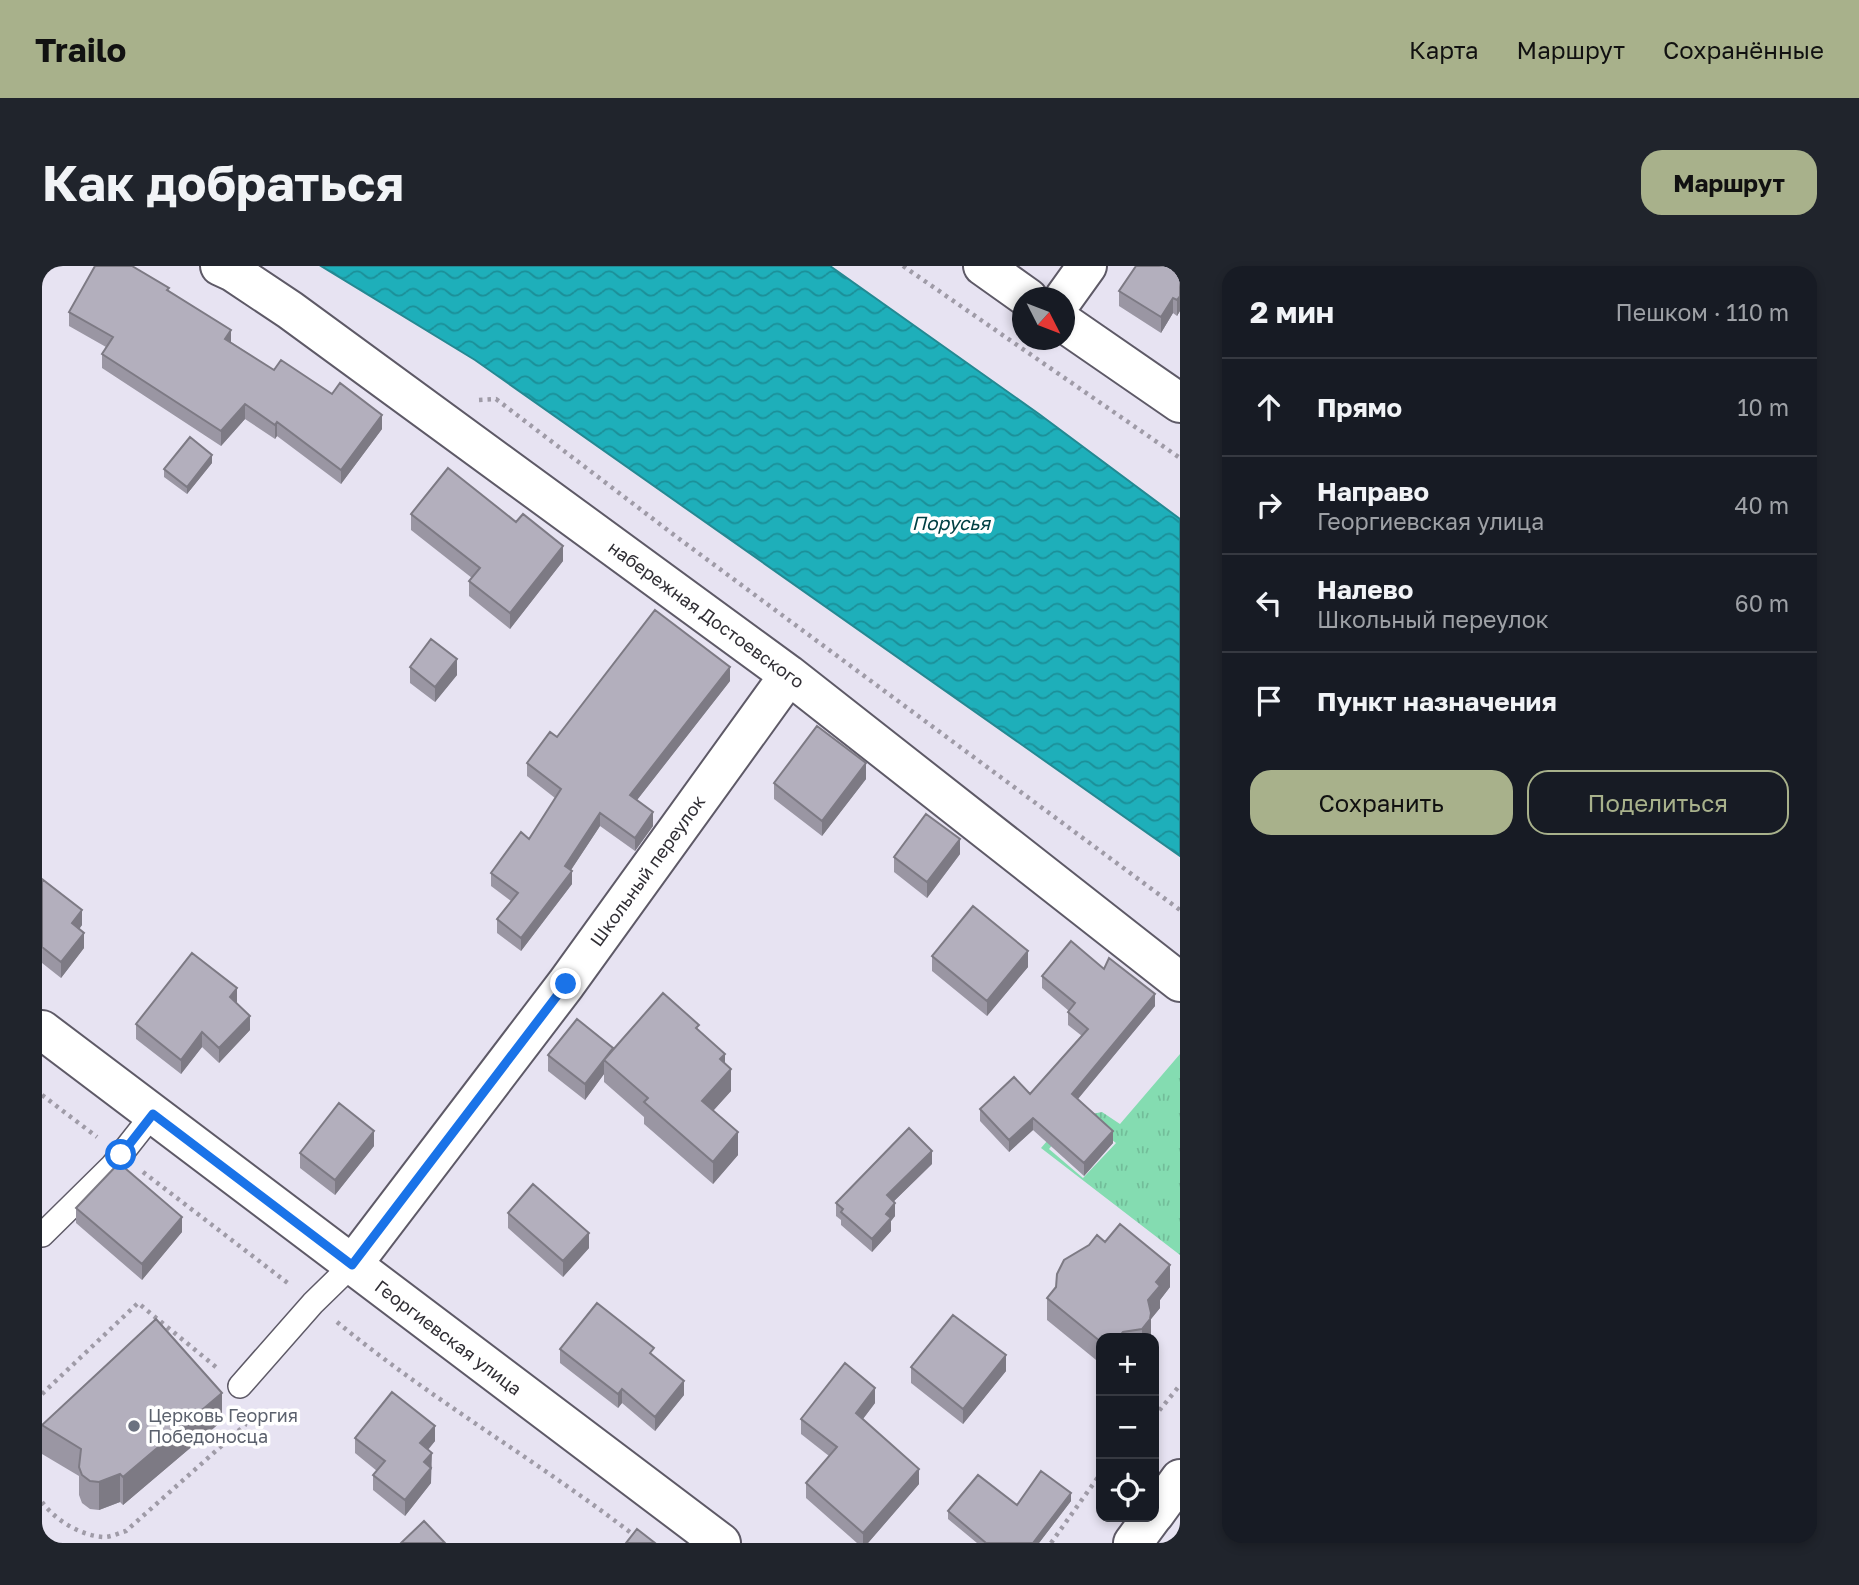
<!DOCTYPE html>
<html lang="ru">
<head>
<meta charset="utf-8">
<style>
  :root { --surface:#171b24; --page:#20242c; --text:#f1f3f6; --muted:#9ea1a6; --line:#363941; --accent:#a8b18b }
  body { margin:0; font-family:"Golos Text",sans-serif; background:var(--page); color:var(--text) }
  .controls { position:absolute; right:21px; bottom:21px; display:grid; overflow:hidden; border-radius:14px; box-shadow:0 4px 10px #0003 }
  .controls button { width:63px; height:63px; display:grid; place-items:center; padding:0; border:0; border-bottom:2px solid var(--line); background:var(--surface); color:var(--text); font:35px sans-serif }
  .compass { position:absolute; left:970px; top:21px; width:63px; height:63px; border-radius:50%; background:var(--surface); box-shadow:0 4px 10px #0003; rotate:132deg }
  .stop { position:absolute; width:21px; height:21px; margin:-16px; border:5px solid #1a73e8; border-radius:50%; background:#fff }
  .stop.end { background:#1a73e8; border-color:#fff; box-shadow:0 2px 7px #0008 }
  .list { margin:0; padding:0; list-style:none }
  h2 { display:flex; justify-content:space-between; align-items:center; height:91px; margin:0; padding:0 28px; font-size:30px }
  h2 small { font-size:23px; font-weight:400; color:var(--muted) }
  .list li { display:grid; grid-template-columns:46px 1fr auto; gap:21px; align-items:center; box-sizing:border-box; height:98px; padding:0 28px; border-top:2px solid var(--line) }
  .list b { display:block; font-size:26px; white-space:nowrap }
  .list p { margin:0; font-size:23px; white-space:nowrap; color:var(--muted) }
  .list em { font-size:23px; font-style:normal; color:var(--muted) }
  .actions { display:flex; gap:14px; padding:21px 28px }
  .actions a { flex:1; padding:16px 0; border:2px solid var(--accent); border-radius:21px; text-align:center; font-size:24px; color:var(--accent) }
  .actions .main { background:var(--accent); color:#111 }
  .icon { flex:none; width:38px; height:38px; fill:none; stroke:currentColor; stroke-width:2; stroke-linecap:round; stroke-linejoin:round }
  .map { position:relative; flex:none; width:1138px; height:1277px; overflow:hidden; border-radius:21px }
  header { display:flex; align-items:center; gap:42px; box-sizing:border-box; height:98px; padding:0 35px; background:var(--accent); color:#111 }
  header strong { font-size:33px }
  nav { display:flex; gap:38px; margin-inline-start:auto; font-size:24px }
  .intro { display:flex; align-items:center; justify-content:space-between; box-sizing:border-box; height:168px; padding:0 42px }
  h1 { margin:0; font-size:49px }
  .button { padding:18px 32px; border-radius:21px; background:var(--accent); color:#111; font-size:24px; font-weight:700 }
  main { display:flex; gap:42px; padding:0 42px }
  aside { flex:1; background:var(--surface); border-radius:21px; box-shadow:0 4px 10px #0003 }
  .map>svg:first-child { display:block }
  .grass { fill:url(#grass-tufts); fill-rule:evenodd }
  .water { fill:url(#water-waves); stroke:#248992; stroke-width:2 }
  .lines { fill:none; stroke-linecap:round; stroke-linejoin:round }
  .lane-casing { stroke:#5e5a67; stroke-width:26 }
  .street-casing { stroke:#5e5a67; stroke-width:42 }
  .path { stroke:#9f9ba7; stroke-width:4.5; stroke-dasharray:3.5 5; stroke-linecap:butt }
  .lane { stroke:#fff; stroke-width:23 }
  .street { stroke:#fff; stroke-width:38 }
  .wall { fill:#9a96a3 }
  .shaded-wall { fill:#7d7a84 }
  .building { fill:#b3afbd; stroke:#7d7a84; stroke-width:2 }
  .route { stroke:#1a73e8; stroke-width:9 }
  .worship-dot { fill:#6b7280; stroke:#fff; stroke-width:2.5 }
  .labels { text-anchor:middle; stroke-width:7; stroke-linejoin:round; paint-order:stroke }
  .street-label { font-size:18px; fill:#312f35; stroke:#fff }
  .worship-label { font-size:18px; fill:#5b616d; stroke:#fff; text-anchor:start }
  .water-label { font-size:19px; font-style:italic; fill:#014044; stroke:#fff }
</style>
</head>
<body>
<header>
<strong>Trailo</strong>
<nav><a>Карта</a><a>Маршрут</a><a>Сохранённые</a></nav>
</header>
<div class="intro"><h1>Как добраться</h1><a class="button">Маршрут</a></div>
<main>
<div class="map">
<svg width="1138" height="1277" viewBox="0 0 1138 1277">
  <defs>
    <pattern id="grass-tufts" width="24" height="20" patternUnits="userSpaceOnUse" patternTransform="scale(1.75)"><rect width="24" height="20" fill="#84dcb1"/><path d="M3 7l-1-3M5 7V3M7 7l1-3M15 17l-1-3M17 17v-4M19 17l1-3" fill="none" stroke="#72bd99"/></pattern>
    <pattern id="water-waves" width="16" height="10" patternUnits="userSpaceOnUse" patternTransform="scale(1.75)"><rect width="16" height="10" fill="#1eafba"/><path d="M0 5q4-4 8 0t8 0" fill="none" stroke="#1b8f98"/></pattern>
  </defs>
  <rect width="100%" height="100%" fill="#e7e3f2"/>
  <path class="grass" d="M1138,788V989L999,882L1038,837L1050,848L1060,846L1078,858ZM1037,848L1074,877L1041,912L1007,883Z"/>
  <path class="water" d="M279,0H788L997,148L1138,253V590L433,94Z"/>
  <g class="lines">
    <g class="lane-casing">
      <path id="lane" d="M0,969L70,900L111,848
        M198,1120L271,1037L310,999"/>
    </g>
    <g class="street-casing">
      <path id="street" d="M178,0L191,6L248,44L747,409L1138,716
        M941,0L986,32
        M1022,32L1045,0
        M1022,57L1138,137
        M0,764L679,1277
        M310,999L524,718L747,409
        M1112,1249L1138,1213
        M1091,1277L1110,1251"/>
    </g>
    <path class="path" d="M861,0L1138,192
      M437,134L454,133L636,272L1138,644
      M0,829L55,871
      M101,906L247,1018
      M295,1056C392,1136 503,1199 602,1277
      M0,1128L96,1037L174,1101
      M1112,1151L1138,1119
      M0,1236C13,1254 39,1270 62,1271C69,1271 77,1267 84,1265L203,1159L205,1149
      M1009,1277L1059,1207"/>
    <use href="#lane" class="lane"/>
    <use href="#street" class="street"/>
  </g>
  <path class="wall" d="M1138,1V45L1135,50L1131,47L1119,67L1077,40V25Z
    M127,25L189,76L232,104L340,163L299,218L235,170L233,173L203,153L179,180L60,102V88L64,81L27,60V46Z
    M170,197L145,228L122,211V203Z
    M369,248L521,295L468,363L427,330V315L430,312L369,264Z
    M368,401L415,409L393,436L368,417Z
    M688,415L595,534L611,560L593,585L558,560L529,604L530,618L479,685L455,667V653L469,635L449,620V607L487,573L513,532L485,510V497L515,471Z
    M824,513L780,570L732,533V517Z
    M918,588L885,632L852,606V591Z
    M0,613L40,659L37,663L42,682L19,712L0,697Z
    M890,690L986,701L945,750L890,705Z
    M1062,703L1113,740L1036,833L1071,877L1042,910L991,864L967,886L938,855V843L988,828L1040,770L1026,759V746L1027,745L1000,722V710Z
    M194,737L208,764L177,797L160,781L139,808L94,773V758Z
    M657,764L683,797L689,825L671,845L696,889L671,918L602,858V851L562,816V808L543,834L506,805V789L571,784Z
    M332,880L293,929L258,902V887Z
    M890,898L852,935L853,950L849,955V965L830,986L799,959V954L794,950V937Z
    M34,942L140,966L100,1014L34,957Z
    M466,947L547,982L521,1011L466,962Z
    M1014,1021H1128L1118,1034V1042L1109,1053V1072H1059V1098L1005,1054V1032Z
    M518,1083L612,1091L642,1129L613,1165L580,1137L576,1142L518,1097Z
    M869,1101L964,1105L921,1158L869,1117Z
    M833,1137L821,1153L877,1218L826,1277H815L764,1232V1217L787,1190L759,1168V1153Z
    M180,1155L81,1239L78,1236L57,1244L48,1243L40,1237L37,1229V1210L0,1188V1159Z
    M313,1172L393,1175L386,1184L390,1203L389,1204V1217L363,1250L331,1224V1209L335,1205L313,1187Z
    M1029,1235L997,1277H935L906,1253V1245Z"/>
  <path class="shaded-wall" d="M1138,30V45L1135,50V34Z
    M1131,32V47L1119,67V51Z
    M189,64V78L183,73Z
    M203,138V153L179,180V165Z
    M340,149V163L299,218V204Z
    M235,156V170L233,173V159Z
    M170,189V197L145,228V221Z
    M521,280V295L468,363V347Z
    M415,393V409L393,436V421Z
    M688,401V415L588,543V529Z
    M824,497V513L780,570V555Z
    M611,546V560L593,585V572Z
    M558,547V560L523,613V600Z
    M918,573V588L885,632V616Z
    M530,605V618L479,685V672Z
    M40,644V659L30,673V657Z
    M42,667V682L19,712V696Z
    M986,685V701L945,750V735Z
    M195,722V737L188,731Z
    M1113,728V740L1030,840V828Z
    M208,750V764L177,797V782Z
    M160,766V781L139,808V794Z
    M571,782V798L562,794V808L543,834V818Z
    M683,788V809L689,803V825L660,857V835L678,793Z
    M991,852V864L967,886V874Z
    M332,865V880L293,929V914Z
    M1071,865V877L1042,910V897Z
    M696,866V889L671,918V896Z
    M890,885V898L845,942V929Z
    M853,937V950L849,955V965L830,986V973L844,948Z
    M140,951V966L100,1014V998Z
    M547,967V982L521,1011V995Z
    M1128,999V1021L1118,1034V1042L1109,1053V1072H1100V1063L1106,1034L1114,1016Z
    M964,1089V1105L921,1158V1143Z
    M642,1115V1129L613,1165V1151Z
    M833,1122V1137L814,1162V1147Z
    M580,1123V1137L576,1142V1128Z
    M180,1127V1155L81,1239V1211Z
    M393,1160V1175L378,1193V1177Z
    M390,1187L389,1217L363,1250V1234L382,1196Z
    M877,1203V1218L826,1277H821V1267Z
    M78,1208V1236L57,1244V1216Z
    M1029,1227V1235L997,1277H991Z"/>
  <path class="building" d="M53,0H90L127,22L125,24L189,64L183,73L232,104L239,94L290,128L298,117L340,149L299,204L235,156L233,159L203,138L179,165L60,88L71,71L27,46Z
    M1094,0H1136L1138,1V30L1135,34L1131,32L1119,51L1077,25Z
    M148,171L170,189L145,221L122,203Z
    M406,202L474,256L481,248L521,280L468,347L427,315L438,302L369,248Z
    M613,344L688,401L588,529L611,546L593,572L558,547L523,600L530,605L479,672L455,653L476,627L449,607L479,566L487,573L519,523L485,497L508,466L515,471Z
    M389,373L415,393L393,421L368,401Z
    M775,460L824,497L780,555L732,517Z
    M884,548L918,573L885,616L852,591Z
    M0,613L40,644L30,657L42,667L19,696L0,681Z
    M931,640L986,685L945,735L890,690Z
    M1029,675L1062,703L1067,692L1113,728L1030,828L1071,865L1042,897L991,852L967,874L938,843L972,811L988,828L1046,763L1026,746L1033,737L1000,710Z
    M150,687L195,722L188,731L208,750L177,782L160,766L139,794L94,758Z
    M621,727L657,759L654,762L683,788L678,793L689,803L660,835L696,866L671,896L602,836L606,832L562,794Z
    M535,753L571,782L543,818L506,789Z
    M297,837L332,865L293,914L258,887Z
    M867,862L890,885L845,929L853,937L844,948L849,952L830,973L799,946L801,943L794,937Z
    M77,897L140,951L100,998L34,942Z
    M491,918L547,967L521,995L466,947Z
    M1078,958L1128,999L1114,1016L1118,1020L1106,1034L1109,1047L1108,1053L1100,1063L1081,1066L1076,1072H1059V1076L1005,1032L1014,1021L1015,1008L1022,994L1047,979L1055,969L1063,976Z
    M555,1037L612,1082L608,1087L642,1115L613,1151L580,1123L576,1128L518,1083Z
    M911,1049L964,1089L921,1143L869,1101Z
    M114,1053L180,1127L81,1211L78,1208L57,1216L48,1215L40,1209L37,1201L39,1183L0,1159Z
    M803,1097L833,1122L814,1147L877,1203L821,1267L764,1217L795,1181L759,1153Z
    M350,1126L393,1160L378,1177L390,1187L382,1196L389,1202L363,1234L331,1209L343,1195L313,1172Z
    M999,1205L1029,1227L991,1277H944L906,1245L936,1209L975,1239Z
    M382,1255L403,1277H359Z
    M595,1263L613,1277H584Z"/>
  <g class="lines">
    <path class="route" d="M79,889L111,848L310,999L524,718"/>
  </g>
  <circle class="worship-dot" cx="92" cy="1160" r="7"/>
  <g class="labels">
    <g class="street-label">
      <text transform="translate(664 349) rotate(36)" y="6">набережная Достоевского</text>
      <text transform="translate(606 605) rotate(-54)" y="6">Школьный переулок</text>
      <text transform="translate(406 1072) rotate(37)" y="6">Георгиевская улица</text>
    </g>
    <g class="worship-label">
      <text x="106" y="1156">Церковь Георгия<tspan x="106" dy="21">Победоносца</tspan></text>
    </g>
    <g class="water-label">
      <text x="909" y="264">Порусья</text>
    </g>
  </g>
</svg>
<div class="controls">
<button>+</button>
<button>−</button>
<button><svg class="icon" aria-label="locate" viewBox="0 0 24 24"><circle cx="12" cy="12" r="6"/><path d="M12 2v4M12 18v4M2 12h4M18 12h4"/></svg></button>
</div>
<svg class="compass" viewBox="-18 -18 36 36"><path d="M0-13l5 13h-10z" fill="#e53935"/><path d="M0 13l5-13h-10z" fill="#9ea1a6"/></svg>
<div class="stop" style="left:79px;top:889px"></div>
<div class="stop end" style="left:524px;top:718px"></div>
</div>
<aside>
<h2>2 мин<small>Пешком · 110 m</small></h2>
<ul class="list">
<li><svg class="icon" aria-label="ahead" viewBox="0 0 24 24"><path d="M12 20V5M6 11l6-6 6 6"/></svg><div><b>Прямо</b></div><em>10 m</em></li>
<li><svg class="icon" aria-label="right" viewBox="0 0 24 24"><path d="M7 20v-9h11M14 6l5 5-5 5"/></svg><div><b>Направо</b><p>Георгиевская улица</p></div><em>40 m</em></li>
<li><svg class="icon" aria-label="left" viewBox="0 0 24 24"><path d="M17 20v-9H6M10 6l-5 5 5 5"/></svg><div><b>Налево</b><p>Школьный переулок</p></div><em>60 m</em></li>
<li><svg class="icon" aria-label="arrive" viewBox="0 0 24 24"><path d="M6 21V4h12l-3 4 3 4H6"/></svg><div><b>Пункт назначения</b></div></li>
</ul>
<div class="actions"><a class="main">Сохранить</a><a>Поделиться</a></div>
</aside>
</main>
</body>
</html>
